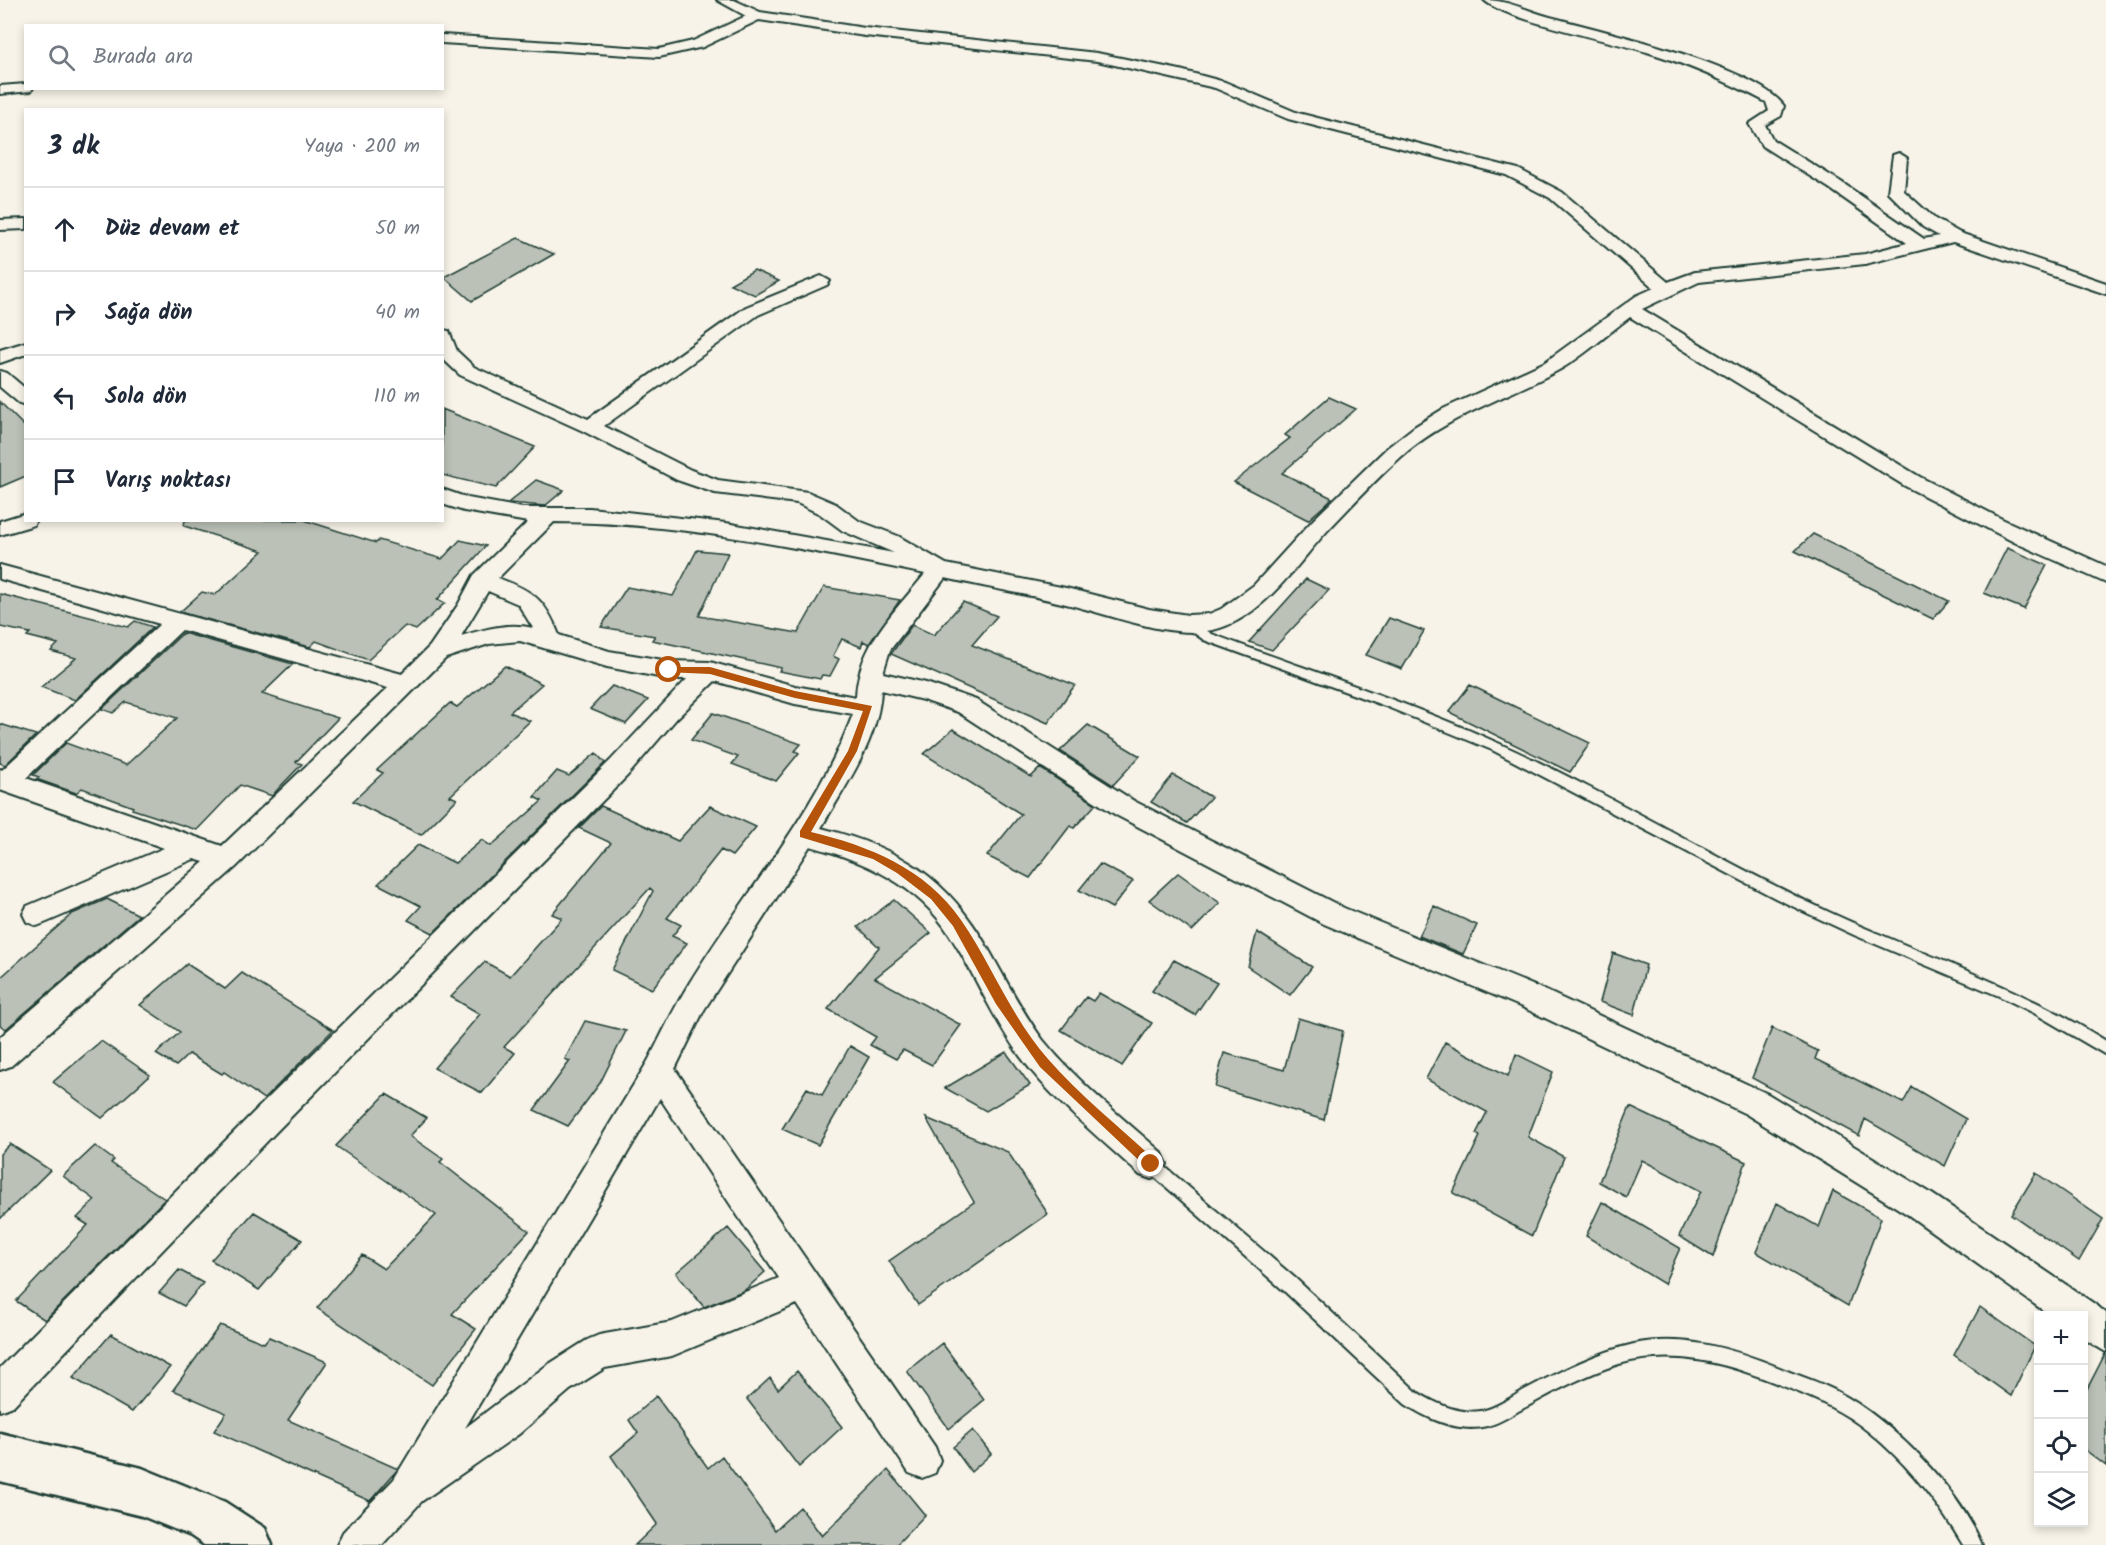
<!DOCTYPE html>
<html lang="tr">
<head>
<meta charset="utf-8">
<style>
  :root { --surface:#fff; --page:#f6f6f7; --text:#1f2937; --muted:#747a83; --line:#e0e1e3 }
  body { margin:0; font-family:Kalam,sans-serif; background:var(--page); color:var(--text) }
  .controls { position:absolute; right:18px; bottom:18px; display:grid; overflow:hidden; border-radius:0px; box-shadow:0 3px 9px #0003 }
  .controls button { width:54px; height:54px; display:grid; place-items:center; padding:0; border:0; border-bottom:2px solid var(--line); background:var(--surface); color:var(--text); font:30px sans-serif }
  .stop { position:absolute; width:18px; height:18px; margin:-14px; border:4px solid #b45309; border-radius:50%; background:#fff }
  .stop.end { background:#b45309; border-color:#fff; box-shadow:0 2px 6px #0008 }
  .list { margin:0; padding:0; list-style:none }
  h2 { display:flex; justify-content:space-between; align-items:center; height:78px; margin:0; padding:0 24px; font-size:26px }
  h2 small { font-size:20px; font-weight:400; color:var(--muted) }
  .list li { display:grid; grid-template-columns:39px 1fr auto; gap:18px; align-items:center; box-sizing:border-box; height:84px; padding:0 24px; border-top:2px solid var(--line) }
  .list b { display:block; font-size:22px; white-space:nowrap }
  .list em { font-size:20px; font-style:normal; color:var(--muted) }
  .icon { flex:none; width:33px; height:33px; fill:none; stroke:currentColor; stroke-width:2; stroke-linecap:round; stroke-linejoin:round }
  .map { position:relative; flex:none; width:2106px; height:1545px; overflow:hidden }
  .search { position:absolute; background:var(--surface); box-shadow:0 3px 9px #0003; left:24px; top:24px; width:420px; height:66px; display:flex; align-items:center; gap:15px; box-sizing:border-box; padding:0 21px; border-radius:0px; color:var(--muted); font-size:22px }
  .panel { position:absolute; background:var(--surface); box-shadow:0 3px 9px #0003; left:24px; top:108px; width:420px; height:414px; border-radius:0px }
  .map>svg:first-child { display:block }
  .building { fill:#bbc1b6; stroke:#1f3d34; stroke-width:1.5 }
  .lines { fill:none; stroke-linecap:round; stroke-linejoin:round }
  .lane-casing { stroke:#1f3d34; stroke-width:4 }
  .street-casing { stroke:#1f3d34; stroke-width:4 }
  .secondary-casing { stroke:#1f3d34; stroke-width:5 }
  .lane { fill:#f7f3e8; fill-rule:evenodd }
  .street { fill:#f7f3e8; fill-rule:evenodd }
  .secondary { fill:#f7f3e8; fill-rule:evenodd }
  .route { fill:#b45309 }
</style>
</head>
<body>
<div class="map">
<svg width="2106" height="1545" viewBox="0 0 2106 1545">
  <rect width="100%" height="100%" fill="#f7f3e8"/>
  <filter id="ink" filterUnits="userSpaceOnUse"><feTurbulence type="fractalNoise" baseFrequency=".0167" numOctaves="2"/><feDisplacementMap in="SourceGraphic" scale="12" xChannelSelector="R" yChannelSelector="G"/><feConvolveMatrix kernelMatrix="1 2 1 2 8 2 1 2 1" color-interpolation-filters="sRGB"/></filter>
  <g filter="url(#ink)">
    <path class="building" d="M518,238L554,254L472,301L444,277Z
      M754,270L779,281L755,295L730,284Z
      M1329,397L1356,409L1282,473L1332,498L1325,505L1308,520L1234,482L1290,438L1285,435Z
      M0,402L26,428V476L0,487Z
      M442,409L535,447L496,488L442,475Z
      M536,480L564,490L545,506L508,503Z
      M185,520H304L376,543L379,540L442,559L460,540L486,546L437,600L445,603L416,630L405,626L368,660L316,641L310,647L180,612L202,592L215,595L263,551L184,526Z
      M1813,534L1949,601L1933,619L1795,551Z
      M2007,548L2047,565L2024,609L1984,593Z
      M697,550L728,553L699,616L798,633L824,587L900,600L869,644L863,641L861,647L842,639L833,656L839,659L830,676L822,675L820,679L779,671L781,668L652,640L655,636L601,627L627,587L673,596Z
      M1306,579L1329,590L1272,650L1249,642Z
      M0,594L128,627L135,621L153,627L75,700L41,687L76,658L51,651L58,644L27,636L30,633L0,627Z
      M963,602L997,616L972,645L1075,685L1048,723L891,654L912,625L934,635Z
      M1389,618L1424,631L1402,669L1366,655Z
      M183,633L293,664L262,694L338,718L296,762L302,764L278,789L272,796L240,785L197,830L132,809L133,807L82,788L76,793L36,779L39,777L33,775L66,743L126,765L177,718L126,702L113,713L102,709Z
      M505,666L542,684L510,712L530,721L450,796L457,799L421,835L353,801L383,773L377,770L450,703L457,707Z
      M1470,685L1590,743L1570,772L1449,712Z
      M612,686L648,700L626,724L590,709Z
      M713,713L801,744L795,751L799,753L776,781L732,764L738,757L691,740Z
      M0,724L36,735L5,765L0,763Z
      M1088,725L1140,756L1113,785L1060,751Z
      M953,729L1031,777L1040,768L1096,804L1074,828L1070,826L1030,878L987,856L1021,814L924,754Z
      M596,753L605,763L433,933L408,920L421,906L378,884L418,845L455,863L482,840L491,846L542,801L534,797L557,771L569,776Z
      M1173,775L1211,797L1187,823L1151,802Z
      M601,806L678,841L710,806L756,827L732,856L721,850L667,918L681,925L672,936L687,943L652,989L612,970L653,891L650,888L504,1047L515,1053L482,1093L434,1068L480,1014L451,997L485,962L510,976L562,918L552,914L611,843L579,828Z
      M1100,864L1133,881L1112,908L1079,890Z
      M1178,873L1220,903L1192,931L1149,900Z
      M107,899L139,915L6,1029L0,1025V978L72,914Z
      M894,900L931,933L875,978L961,1025L932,1065L903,1050L896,1059L870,1045L876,1037L828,1009L879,947L858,927Z
      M1434,906L1477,925L1463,954L1419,936Z
      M1257,932L1312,967L1290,995L1248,967Z
      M1613,953L1646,965L1634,1015L1600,1002Z
      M1174,960L1217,983L1195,1015L1152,991Z
      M187,964L225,989L242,973L333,1030L264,1099L224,1072L222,1074L189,1054L176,1066L156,1054L180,1032L140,1005Z
      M1099,993L1152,1023L1122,1066L1061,1030L1086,997L1093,1001Z
      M1298,1018L1343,1031L1324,1120L1215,1087L1224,1053L1284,1070Z
      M585,1021L626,1031L600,1083L568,1126L534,1110L570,1061L565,1059Z
      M1772,1028L1818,1051L1815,1059L1903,1103L1912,1087L1966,1119L1945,1166L1865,1119L1859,1136L1752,1078Z
      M101,1041L150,1075L102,1118L53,1082Z
      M1445,1042L1508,1076L1516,1054L1553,1072L1528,1137L1564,1157L1532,1236L1453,1193L1480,1136L1476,1134L1487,1112L1426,1079Z
      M850,1046L869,1057L818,1145L782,1129L807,1088L822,1095Z
      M1006,1052L1030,1085L986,1111L945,1088Z
      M386,1094L427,1118L410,1136L443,1159L440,1162L529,1231L452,1314L476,1329L432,1385L317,1308L362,1255L384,1269L436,1215L336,1146Z
      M1630,1107L1746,1162L1713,1257L1679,1236L1701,1191L1642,1160L1626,1197L1599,1182Z
      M926,1118L1008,1152L1048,1214L918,1305L889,1261L974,1202Z
      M10,1144L50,1170L0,1219V1154Z
      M95,1146L114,1160L111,1163L165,1199L45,1320L16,1301L88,1225L77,1218L95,1200L63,1176Z
      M2036,1173L2103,1219L2079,1261L2011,1214Z
      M1833,1191L1881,1218L1848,1306L1756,1252L1777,1203L1819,1227Z
      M1602,1202L1680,1248L1664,1284L1586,1236Z
      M254,1212L302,1240L259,1290L211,1260Z
      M728,1228L765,1272L745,1290L704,1307L676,1273Z
      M179,1270L203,1283L184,1306L159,1293Z
      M1980,1307L2035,1346L2011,1396L1954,1355Z
      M220,1325L264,1343L269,1337L327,1362L288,1420L398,1469L370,1501L214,1431L226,1413L173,1390Z
      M111,1334L170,1367L132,1412L73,1378Z
      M942,1343L984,1400L949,1429L907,1371Z
      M2105,1354H2106V1466L2084,1449V1395Z
      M797,1371L842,1427L799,1467L747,1399L770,1378L778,1389Z
      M656,1396L708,1468L722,1456L775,1530L800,1507L822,1536L888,1470L925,1515L896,1545H635L657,1524L611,1456L638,1433L629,1420Z
      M973,1430L991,1454L971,1472L953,1447Z"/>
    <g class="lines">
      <g class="lane-casing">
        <path id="lane" d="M1188,619L1212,634C1307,670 1405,701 1498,743C1611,794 1717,860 1829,912C1922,955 2019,986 2106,1041V1055L2034,1013L1999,996L1854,935L1777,899L1492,750L1385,706L1204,640L1184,626L1183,623Z
          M1152,1158L1157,1160L1295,1278L1417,1392C1436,1404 1462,1416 1485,1410C1500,1406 1516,1394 1530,1387C1563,1370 1598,1352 1634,1344C1684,1334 1734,1349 1780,1368C1799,1376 1820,1382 1838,1392C1891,1420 1959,1489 1982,1545H1963C1938,1503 1908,1464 1870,1433C1844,1411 1814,1398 1783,1386C1730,1364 1676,1348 1619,1364C1587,1374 1557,1390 1528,1406C1515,1412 1501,1423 1487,1426C1459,1433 1428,1419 1405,1404L1283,1290L1147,1170L1145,1165L1147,1160Z"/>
      </g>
      <g class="street-casing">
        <path id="street" d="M717,0H734L760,12L865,28L1097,53L1180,70L1225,82L1298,113L1518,169L1562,192L1668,282L1695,272L1865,254L1907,243L1829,188L1762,146L1749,124L1769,111L1766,102C1726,81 1689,65 1647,52C1615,42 1503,19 1484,0C1509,0 1527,11 1550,17C1602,31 1756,66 1784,106L1781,116L1765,125L1773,140L1841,182L1924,239L1939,236L1923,227L1888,192L1893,155L1899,153L1907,158L1904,191L1935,219L1960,233L2106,283V294L1953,242L1865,264L1699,282L1642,309L1920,477L2002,519L2106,566V583L2014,542L1905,486L1630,317C1606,335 1583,357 1557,371C1504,399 1447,416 1402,456C1376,479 1352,505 1328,530C1296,565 1262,619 1213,630C1169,639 1109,614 1066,604C1026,594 985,587 945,578L890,650L883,673L926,683L976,700L1134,801L1344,908L1542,989L1768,1094L1929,1192L2096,1305L2106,1313V1352L2084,1339V1316H2051L1907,1214L1746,1114L1522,1007L1324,924L1116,815L958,712L923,700L881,690C879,740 845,786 821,828C902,849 947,877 989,950C1006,980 1022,1012 1043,1040C1078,1083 1122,1117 1162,1153L1167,1164L1162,1175L1151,1179L1140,1175C1099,1137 1053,1101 1020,1056C992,1018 975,974 949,934C918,885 865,861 810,846L704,1010L675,1069L935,1447L940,1460L935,1473L922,1478L909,1473L797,1304L672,1356L605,1368L570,1390L519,1434L422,1501L382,1545H337L343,1532L394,1479L648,1061C660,1038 671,1014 684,992C739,899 815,816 853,714L795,704L715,681L677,718L628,775L275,1133L13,1406L0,1411V1368L253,1113L610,761L687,679H669L607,667L520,641L489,644L446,658L236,867L11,1066L0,1070V1037L204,862L194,859L47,922L37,926L27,922L23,914L27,906L164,848L0,790V769L2,770L160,624L0,579V565L402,674L430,646L458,605L474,575L528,522L464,511L442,504V489L468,498L522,508H590L726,523L894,553L843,531L820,514L797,503L715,493L677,480L583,431L460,375L442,358V330L449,331L457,351L474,367L588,419L746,307L821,276L830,281L827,285L758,315L604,426L691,470L718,480L808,492L836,504L859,521L898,536L946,564L1066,588L1149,609L1188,615L1209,614L1221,609L1254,585L1313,520L1387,448L1414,427L1443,409L1545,362L1636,296L1654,288L1550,198L1506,175L1288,119L1215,88L1097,61L865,36L759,20L703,47L659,57L442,43V35L659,49L693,41L746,16ZM554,522C678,522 804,549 925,574C894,613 858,645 856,697L795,686L710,662L669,661L609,651L559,635C545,599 533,591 498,578ZM488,591L518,604L533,628C509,622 485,629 461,636ZM182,630L388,688L222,846L26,778ZM660,1098L779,1278L672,1322L599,1335L587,1340L546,1366L465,1428Z
          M26,84V88H33L31,91L0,94V86Z
          M26,219V229L0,230V220Z
          M26,342V354L0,363V350Z
          M0,371L7,373L26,389V405L19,403L0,387Z
          M26,513V520H36L34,525L0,535V521Z"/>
      </g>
      <g class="secondary-casing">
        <path id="secondary" d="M0,1433L142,1468L208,1495L225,1502L265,1528L272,1545H204L191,1536L142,1516L0,1481Z"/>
      </g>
      <use href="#lane" class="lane"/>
      <use href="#street" class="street"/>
      <use href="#secondary" class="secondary"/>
    </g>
  </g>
  <path class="route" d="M669,667H710L795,691L872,706L857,751L811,832C869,846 925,868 961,920C992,965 1011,1017 1048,1059C1078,1094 1121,1128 1155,1160V1168H1147L1040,1067L996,1004L953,926L931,899L897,873L873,859L800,837V831L848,751L863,711L795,698L710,674L666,672V668Z"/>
</svg>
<div class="controls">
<button>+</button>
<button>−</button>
<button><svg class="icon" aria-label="locate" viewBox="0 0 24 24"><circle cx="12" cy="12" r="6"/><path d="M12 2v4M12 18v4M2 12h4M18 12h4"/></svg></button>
<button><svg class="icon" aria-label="layers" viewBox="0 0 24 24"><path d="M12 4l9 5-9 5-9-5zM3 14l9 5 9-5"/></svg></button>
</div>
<div class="stop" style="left:669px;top:670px"></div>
<div class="stop end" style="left:1151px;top:1164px"></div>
<div class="search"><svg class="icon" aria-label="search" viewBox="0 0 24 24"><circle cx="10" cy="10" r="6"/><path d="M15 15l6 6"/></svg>Burada ara</div>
<section class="panel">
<h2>3 dk<small>Yaya · 200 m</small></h2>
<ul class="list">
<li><svg class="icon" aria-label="ahead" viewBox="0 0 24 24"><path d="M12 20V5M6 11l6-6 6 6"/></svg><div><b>Düz devam et</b></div><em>50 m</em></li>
<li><svg class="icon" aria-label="right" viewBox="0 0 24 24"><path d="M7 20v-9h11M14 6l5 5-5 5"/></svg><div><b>Sağa dön</b></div><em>40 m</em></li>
<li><svg class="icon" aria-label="left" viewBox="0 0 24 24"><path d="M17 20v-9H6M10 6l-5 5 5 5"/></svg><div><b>Sola dön</b></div><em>110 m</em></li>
<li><svg class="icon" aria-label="arrive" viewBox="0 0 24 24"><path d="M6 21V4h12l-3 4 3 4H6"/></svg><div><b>Varış noktası</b></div></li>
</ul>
</section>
</div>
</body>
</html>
